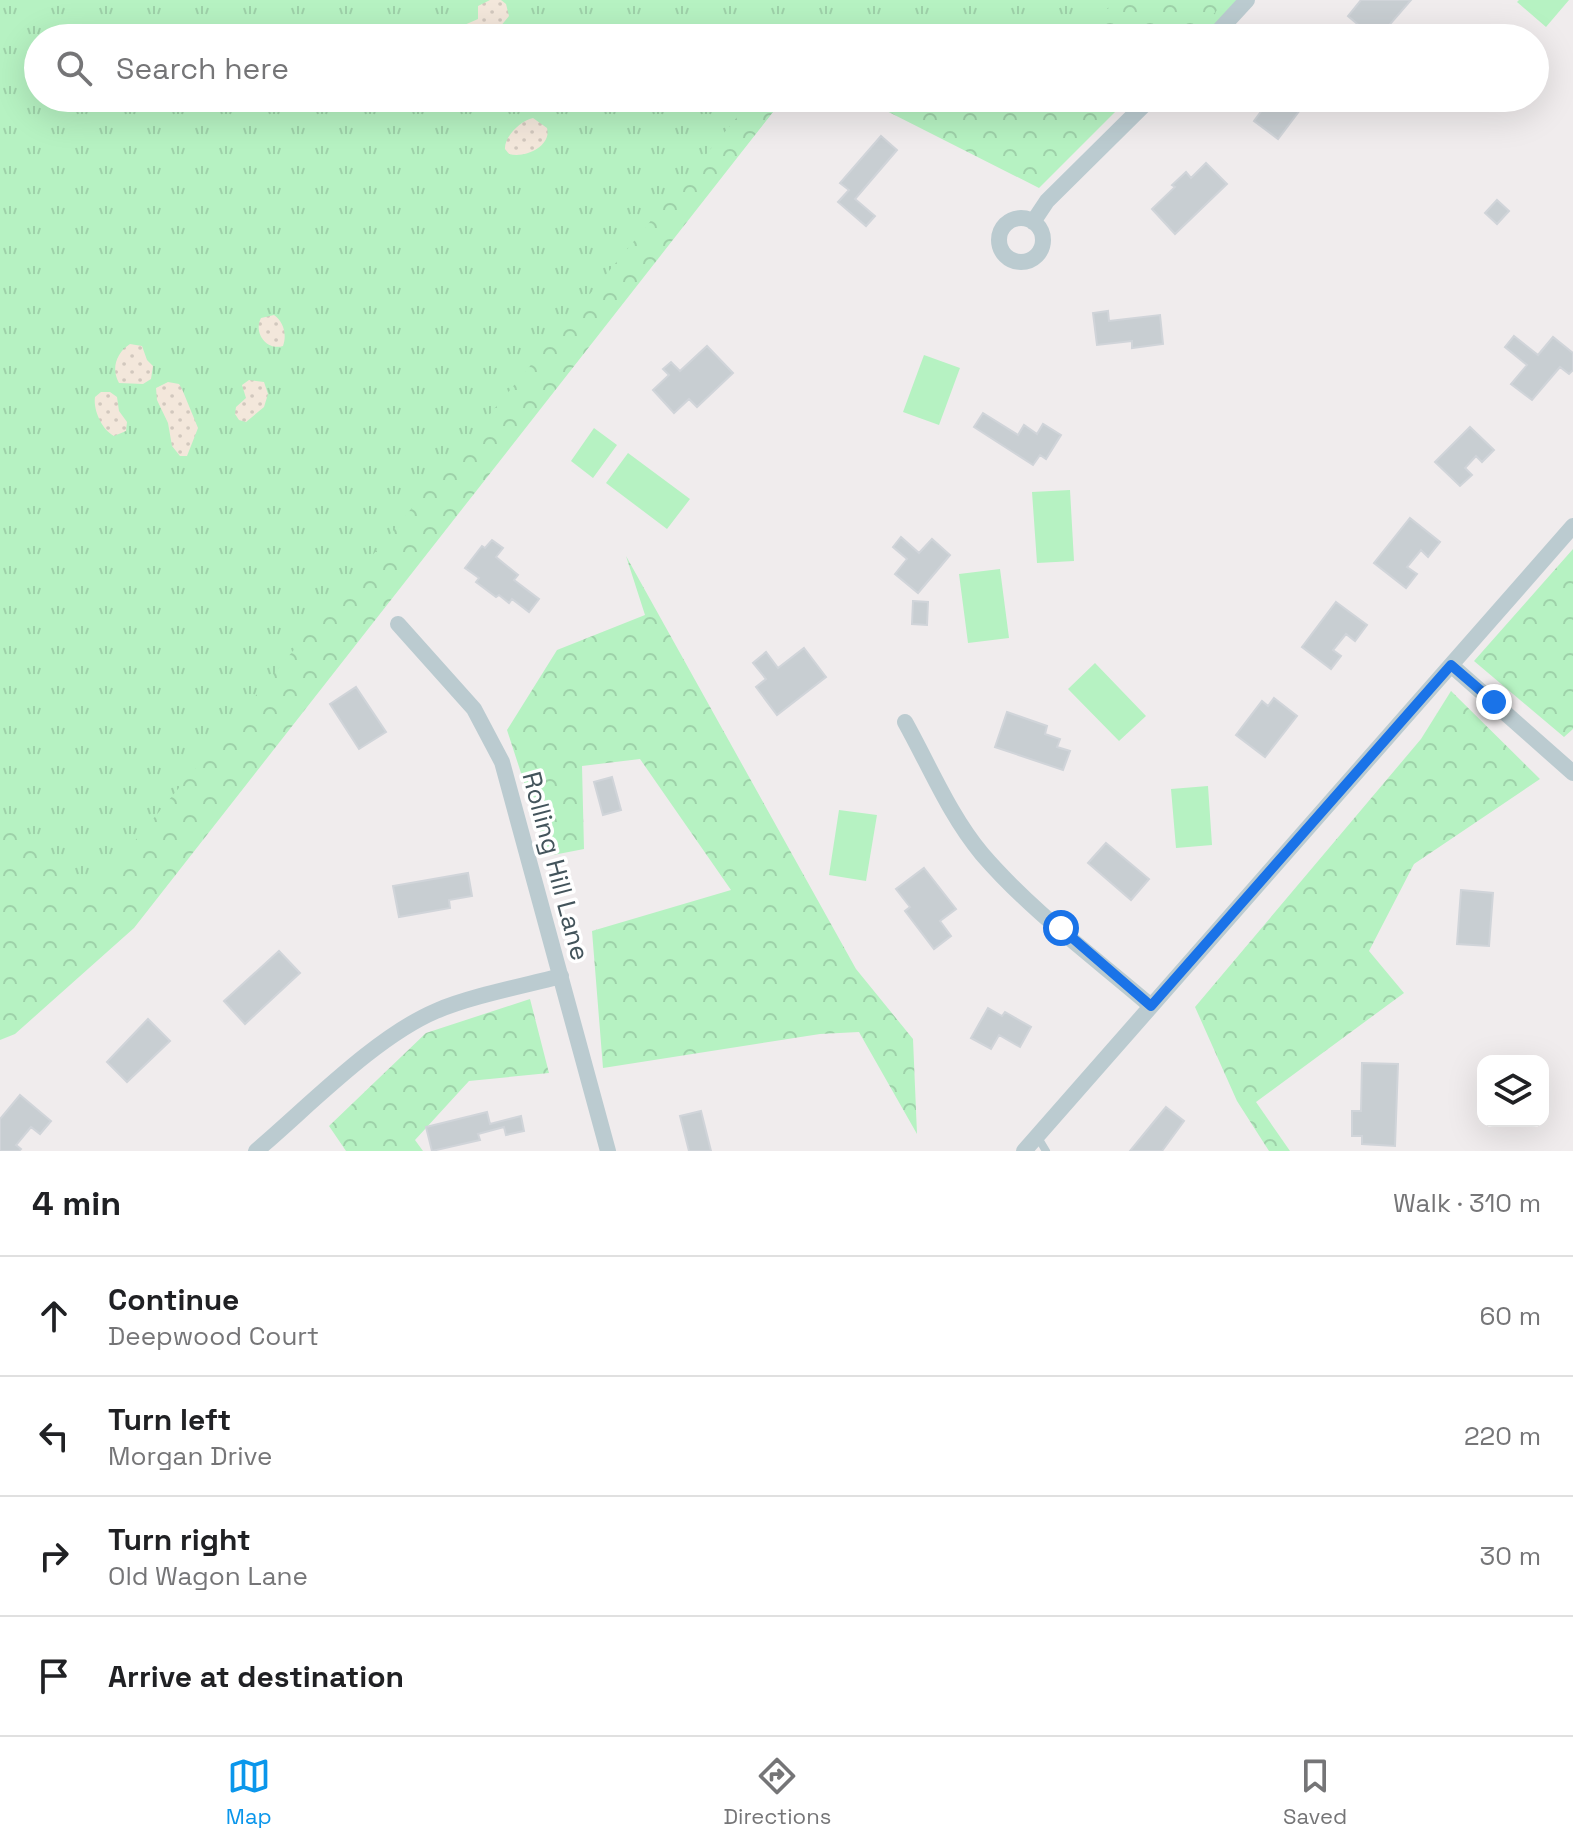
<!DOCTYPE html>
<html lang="en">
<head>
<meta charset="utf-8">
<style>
  :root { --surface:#fff; --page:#f2f2f2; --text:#202124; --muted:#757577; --line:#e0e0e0; --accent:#0a96eb }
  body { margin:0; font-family:"Space Grotesk",sans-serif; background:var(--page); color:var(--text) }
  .controls { position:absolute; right:24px; bottom:24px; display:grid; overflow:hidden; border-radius:16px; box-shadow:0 8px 32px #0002 }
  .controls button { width:72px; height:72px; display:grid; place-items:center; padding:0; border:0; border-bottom:2px solid var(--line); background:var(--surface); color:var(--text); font:40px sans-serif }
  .stop { position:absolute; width:24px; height:24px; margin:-18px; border:6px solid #1a73e8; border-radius:50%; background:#fff }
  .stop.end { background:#1a73e8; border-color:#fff; box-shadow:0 2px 8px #0008 }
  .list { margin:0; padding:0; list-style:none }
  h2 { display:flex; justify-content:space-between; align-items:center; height:104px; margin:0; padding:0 32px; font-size:34px }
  h2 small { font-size:26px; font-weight:400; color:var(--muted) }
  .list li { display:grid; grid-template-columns:52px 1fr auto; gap:24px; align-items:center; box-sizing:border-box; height:120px; padding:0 32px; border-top:2px solid var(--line) }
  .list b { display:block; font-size:30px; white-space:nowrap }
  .list p { margin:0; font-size:26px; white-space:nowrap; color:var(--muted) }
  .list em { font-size:26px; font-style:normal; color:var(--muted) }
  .icon { flex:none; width:44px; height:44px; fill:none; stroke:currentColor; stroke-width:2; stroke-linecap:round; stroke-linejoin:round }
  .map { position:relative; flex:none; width:1573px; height:1151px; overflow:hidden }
  .search { position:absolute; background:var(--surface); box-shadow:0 8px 32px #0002; left:24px; right:24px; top:24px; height:88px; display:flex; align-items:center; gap:20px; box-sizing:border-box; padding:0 28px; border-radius:44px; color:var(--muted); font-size:30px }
  .sheet { height:584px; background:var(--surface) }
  nav { display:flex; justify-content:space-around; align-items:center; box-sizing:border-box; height:112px; border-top:2px solid var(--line); background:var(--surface); font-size:22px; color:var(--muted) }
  nav a { display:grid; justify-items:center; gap:4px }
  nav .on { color:var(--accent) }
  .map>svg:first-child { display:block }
  .grass { fill:url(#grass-tufts) }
  .forest { fill:url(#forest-crowns) }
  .sand { fill:url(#sand-dots) }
  .park { fill:#b6f2c2 }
  .building { fill:#c8ced2; stroke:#d0d4d9; stroke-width:2 }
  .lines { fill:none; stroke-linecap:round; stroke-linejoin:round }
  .lane { stroke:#bbcbd0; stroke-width:8 }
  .street { stroke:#bbcbd0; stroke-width:16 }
  .route { stroke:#1a73e8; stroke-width:10 }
  .labels { text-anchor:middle; stroke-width:7; stroke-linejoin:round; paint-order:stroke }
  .street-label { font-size:26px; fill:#43545b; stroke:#fff }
</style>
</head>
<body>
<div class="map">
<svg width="1573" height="1151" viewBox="0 0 1573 1151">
  <defs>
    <pattern id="grass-tufts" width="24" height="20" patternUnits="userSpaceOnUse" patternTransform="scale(2)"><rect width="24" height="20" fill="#b6f2c2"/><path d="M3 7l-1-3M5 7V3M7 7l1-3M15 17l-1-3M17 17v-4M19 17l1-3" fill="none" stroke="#9ed1a9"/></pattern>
    <pattern id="forest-crowns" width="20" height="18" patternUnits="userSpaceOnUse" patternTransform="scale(2)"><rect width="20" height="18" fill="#b6f2c2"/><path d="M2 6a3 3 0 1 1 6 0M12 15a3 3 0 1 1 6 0" fill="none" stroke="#9ed1a9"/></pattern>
    <pattern id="sand-dots" width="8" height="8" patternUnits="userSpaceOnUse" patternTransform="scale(2)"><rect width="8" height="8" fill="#f3e7db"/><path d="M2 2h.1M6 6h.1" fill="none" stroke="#d2c8be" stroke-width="1.8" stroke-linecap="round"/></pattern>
  </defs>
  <rect width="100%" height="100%" fill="#f0eced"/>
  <path class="grass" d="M0,0H1247L1212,38H38V98H784L114,938L0,856Z"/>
  <path class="forest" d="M1122,0H1227L1190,38H1060Z
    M753,98H784L134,928L15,1034L0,1040V812L94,890Z
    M861,98H1129L1039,188Z
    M1573,549V729L1564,737L1474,661Z
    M626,556L856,969L913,1039L917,1134L859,1032L820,1034L603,1068L592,931L731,890L640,759L582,766L584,849L548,856L507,730L557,650L645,615Z
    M1451,691L1540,779L1414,864L1369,951L1404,993L1256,1102L1290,1151H1269L1237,1101L1195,1007L1421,739Z
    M530,999L549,1073L469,1081L415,1140L423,1151H346L329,1126L426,1033Z"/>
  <path class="sand" d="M490,0H501L506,4L509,16L491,38H461L462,26L478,19V6Z
    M533,118L547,128C552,146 525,159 509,154L505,149C504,137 521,120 533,118Z
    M274,315C284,322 287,335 283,346C267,351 253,333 261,318Z
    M130,344L142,346L147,360L153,366L151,379L143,384L119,383C111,369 116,353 130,344Z
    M249,380L264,382L268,394L264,407L246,422L239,420L235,414L236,407L246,398L242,385Z
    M168,382L179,384L182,389L198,428L187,456H180L172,446L168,423L157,400L156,388Z
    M101,392H110L117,397L119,411L127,422L126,431L114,436C102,430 93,410 95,397Z"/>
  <path class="park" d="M1519,0H1569L1546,27L1517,2Z
    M924,355L960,368L939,425L903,412Z
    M594,428L617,445L593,478L571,461Z
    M628,453L690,499L667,529L606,483Z
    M1070,490L1074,561L1037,563L1032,492Z
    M1000,569L1009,638L968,643L959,574Z
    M1095,663L1146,716L1119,741L1068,689Z
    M1208,786L1212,845L1176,848L1171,789Z
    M839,810L877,815L866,881L829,875Z"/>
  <path class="building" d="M1361,0H1411L1378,38H1374L1348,16Z
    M1271,98H1309L1278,139L1254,121Z
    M881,136L897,150L855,199L875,216L866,226L838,202L849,190L840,183Z
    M1206,163L1227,184L1175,234L1152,209L1175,187L1172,185L1186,172L1191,178Z
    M1497,200L1509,211L1497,224L1485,213Z
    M1108,311L1109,321L1160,315L1163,344L1132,348V341L1097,345L1093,313Z
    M1514,336L1538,355L1553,337L1573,353V370L1569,374L1560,367L1532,400L1511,384L1527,365L1505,347Z
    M707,346L733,373L697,407L689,399L674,413L653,390L669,375L663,369L671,362L680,371Z
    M983,413L1018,435L1024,425L1037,434L1043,424L1061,435L1046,459L1040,455L1033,465L974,427Z
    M1470,427L1494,450L1482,462L1476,456L1465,468L1472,475L1460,486L1435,462Z
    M1410,518L1440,542L1428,557L1421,550L1407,567L1417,574L1406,588L1374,563Z
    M901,537L919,553L932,539L950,555L918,593L895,574L907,559L893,547Z
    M492,540L503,548L496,557L518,575L514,580L539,599L529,612L512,599L509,603L499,595L496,597L476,582L479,578L465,568L482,546L485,548Z
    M913,601L928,602L927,625L912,624Z
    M1336,602L1367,625L1355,641L1346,634L1333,650L1341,656L1331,669L1302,647Z
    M804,648L826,677L777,715L756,687L766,679L753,663L766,652L778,668Z
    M356,687L386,732L359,749L330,704Z
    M1274,698L1297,716L1265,757L1236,735L1262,701L1268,706Z
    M1007,712L1047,726L1045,734L1060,739L1057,747L1070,751L1063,770L995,747Z
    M612,777L621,810L603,815L594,782Z
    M1106,843L1149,879L1131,900L1088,863Z
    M924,868L956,909L940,921L951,936L934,949L905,911L910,907L896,889Z
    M468,873L472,896L449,900L450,908L399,917L393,886Z
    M1461,890L1493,893L1489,946L1457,944Z
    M279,951L300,973L245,1024L224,1001Z
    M988,1008L1002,1016L1005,1012L1031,1027L1020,1047L999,1035L991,1049L971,1038Z
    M148,1019L170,1041L127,1082L107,1062Z
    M1362,1063L1398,1064L1395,1146L1362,1144V1136H1352V1111H1361Z
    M20,1095L51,1121L40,1134L31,1127L16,1145L21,1149L19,1151H0V1119Z
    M1166,1107L1184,1121L1162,1151H1130Z
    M701,1111L711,1151H689L680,1116Z
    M487,1112L490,1124L521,1116L524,1131L506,1135L504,1127L478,1134L480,1140L432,1151L426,1127Z"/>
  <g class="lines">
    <path class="lane" d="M1037,1136L1046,1151"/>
    <path class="street" d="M1212,38L1247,0
      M999 240a22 22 0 1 1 44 0a22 22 0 1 1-44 0Z
      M1033,222L1047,201L1151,98
      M398,624L474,709L502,762L608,1151
      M1451,665L1573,773
      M905,722C929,765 950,816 982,854C1031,911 1094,957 1151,1006
      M256,1151C308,1107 375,1037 436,1011C471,996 523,986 561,976
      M1024,1151L1573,526"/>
  </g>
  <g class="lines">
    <path class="route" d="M1061,928L1151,1006L1451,665L1494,702"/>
  </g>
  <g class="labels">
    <g class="street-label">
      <text transform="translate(556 866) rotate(75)" y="9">Rolling Hill Lane</text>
    </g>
  </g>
</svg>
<div class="controls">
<button><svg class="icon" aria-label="layers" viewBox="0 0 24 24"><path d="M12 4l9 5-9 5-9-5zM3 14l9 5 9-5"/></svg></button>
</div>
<div class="stop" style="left:1061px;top:928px"></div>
<div class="stop end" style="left:1494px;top:702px"></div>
<div class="search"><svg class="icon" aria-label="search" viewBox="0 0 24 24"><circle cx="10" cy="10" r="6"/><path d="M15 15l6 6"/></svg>Search here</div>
</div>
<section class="sheet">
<h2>4 min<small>Walk · 310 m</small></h2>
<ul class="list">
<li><svg class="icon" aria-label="ahead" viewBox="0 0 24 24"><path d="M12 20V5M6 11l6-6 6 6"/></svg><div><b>Continue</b><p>Deepwood Court</p></div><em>60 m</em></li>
<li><svg class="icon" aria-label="left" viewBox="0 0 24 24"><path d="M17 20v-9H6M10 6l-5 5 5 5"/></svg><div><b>Turn left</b><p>Morgan Drive</p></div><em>220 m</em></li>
<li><svg class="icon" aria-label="right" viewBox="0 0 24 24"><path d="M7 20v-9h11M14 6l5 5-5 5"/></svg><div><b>Turn right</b><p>Old Wagon Lane</p></div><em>30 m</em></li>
<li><svg class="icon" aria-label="arrive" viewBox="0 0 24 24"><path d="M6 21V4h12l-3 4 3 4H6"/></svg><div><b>Arrive at destination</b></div></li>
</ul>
</section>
<nav>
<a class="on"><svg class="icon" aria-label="map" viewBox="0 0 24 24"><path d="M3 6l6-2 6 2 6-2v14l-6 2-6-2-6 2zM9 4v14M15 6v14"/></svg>Map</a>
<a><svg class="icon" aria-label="directions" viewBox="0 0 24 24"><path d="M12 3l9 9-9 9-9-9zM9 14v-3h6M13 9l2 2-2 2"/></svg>Directions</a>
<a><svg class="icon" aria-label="saved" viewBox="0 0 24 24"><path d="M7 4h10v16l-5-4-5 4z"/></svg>Saved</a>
</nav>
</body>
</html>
